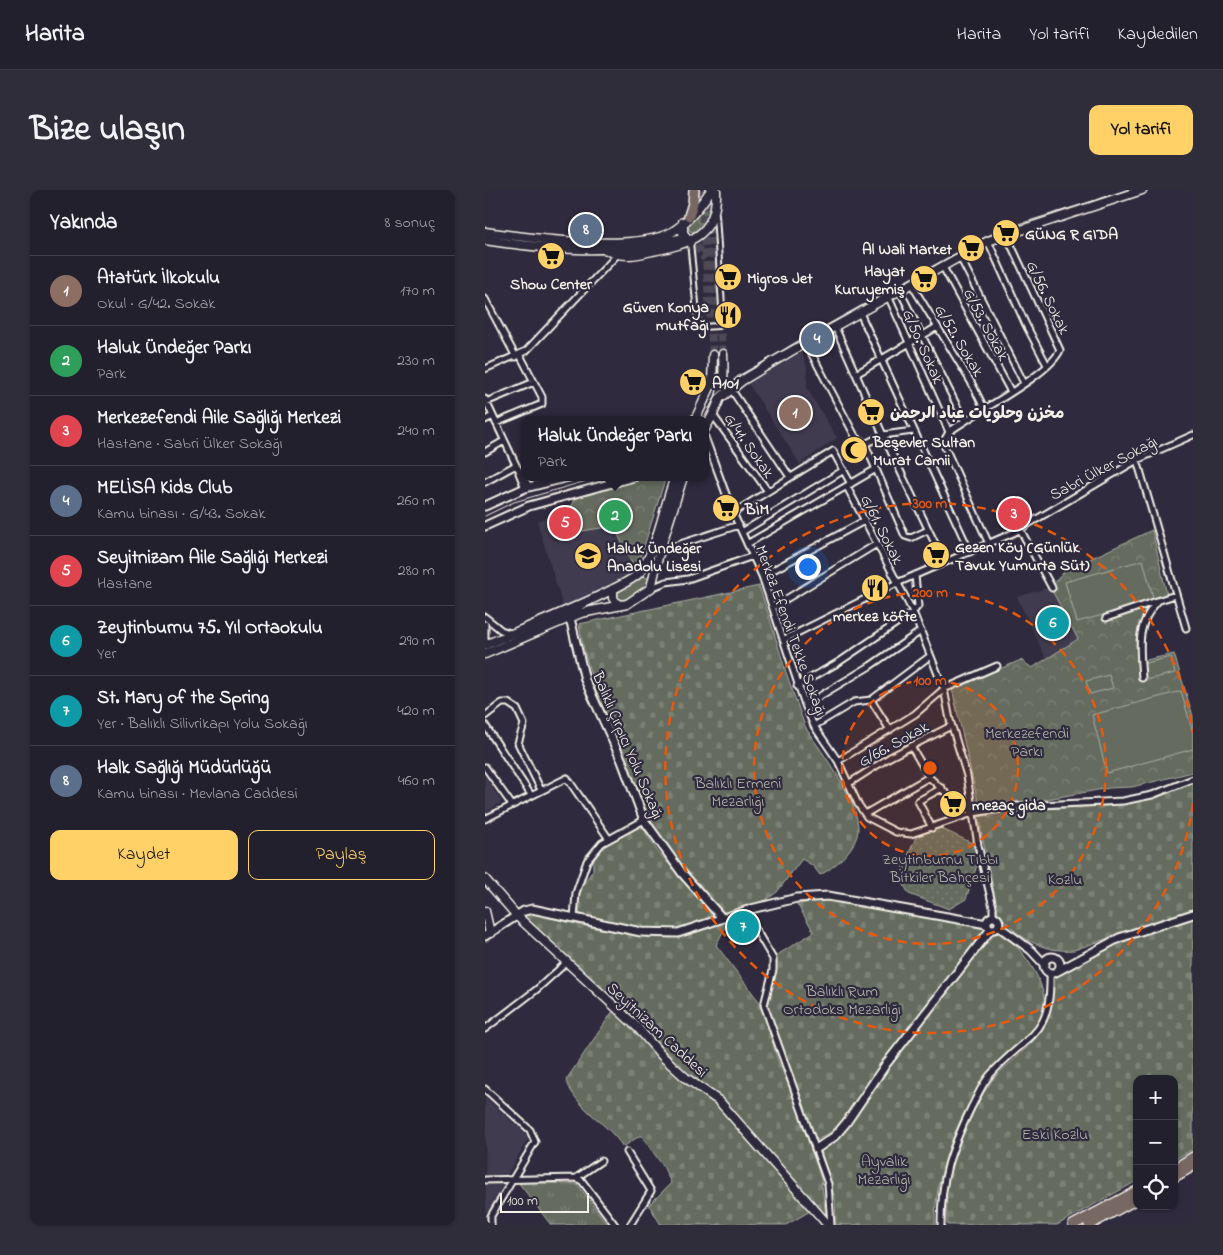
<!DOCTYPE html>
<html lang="tr">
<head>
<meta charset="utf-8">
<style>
  :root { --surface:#23202e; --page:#2f2d3a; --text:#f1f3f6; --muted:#a3a3aa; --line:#403e4a; --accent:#ffd166 }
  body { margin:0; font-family:"Indie Flower","Playpen Sans Arabic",sans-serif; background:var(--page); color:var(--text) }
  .controls { position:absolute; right:15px; bottom:15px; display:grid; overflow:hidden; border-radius:10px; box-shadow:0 1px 4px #0004 }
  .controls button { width:45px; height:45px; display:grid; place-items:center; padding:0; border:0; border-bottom:1px solid var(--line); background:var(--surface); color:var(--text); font:25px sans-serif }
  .scale { position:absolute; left:15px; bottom:12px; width:89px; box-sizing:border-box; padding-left:5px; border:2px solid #f4f1e8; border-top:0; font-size:14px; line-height:18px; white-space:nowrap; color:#f4f1e8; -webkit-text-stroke:4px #2f2a3d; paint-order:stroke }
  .you { position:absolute; left:322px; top:376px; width:18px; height:18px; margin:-12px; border:4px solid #fff; border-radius:50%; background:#1a73e8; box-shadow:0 0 0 8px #1a73e833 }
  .badge { display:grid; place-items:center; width:32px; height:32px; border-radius:50%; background:var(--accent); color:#fff; font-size:16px; font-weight:700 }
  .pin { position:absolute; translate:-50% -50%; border:2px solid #fff; box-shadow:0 1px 5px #0006 }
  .popup { position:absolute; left:36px; top:226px; width:188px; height:65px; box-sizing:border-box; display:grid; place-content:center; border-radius:10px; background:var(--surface); filter:drop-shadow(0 1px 4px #0005); font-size:16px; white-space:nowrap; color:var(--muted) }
  .popup b { font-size:19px; color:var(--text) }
  .popup::after { content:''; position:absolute; left:50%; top:100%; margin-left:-10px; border:10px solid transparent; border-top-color:var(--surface) }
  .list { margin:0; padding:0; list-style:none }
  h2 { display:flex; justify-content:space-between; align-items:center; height:65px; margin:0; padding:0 20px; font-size:21px }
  h2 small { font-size:16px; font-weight:400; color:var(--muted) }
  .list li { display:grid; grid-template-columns:32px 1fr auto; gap:15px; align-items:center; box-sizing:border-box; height:70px; padding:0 20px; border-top:1px solid var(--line) }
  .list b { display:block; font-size:19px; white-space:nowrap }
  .list p { margin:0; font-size:16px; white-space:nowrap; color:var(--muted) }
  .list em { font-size:16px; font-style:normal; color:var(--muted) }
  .actions { display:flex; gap:10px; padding:15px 20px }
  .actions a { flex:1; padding:11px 0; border:1px solid var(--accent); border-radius:10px; text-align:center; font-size:18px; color:var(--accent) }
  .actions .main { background:var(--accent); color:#111 }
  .icon { flex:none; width:28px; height:28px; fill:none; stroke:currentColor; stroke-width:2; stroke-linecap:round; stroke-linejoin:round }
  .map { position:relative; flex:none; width:708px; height:1035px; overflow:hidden; border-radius:10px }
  header { display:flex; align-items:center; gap:30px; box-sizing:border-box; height:70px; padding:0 25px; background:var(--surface); border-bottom:1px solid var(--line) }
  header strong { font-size:24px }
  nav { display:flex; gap:28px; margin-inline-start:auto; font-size:18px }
  .intro { display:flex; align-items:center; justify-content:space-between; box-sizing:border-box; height:120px; padding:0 30px }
  h1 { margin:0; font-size:35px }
  .button { padding:12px 22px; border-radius:10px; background:var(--accent); color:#111; font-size:18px; font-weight:700 }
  main { display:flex; gap:30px; padding:0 30px }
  aside { flex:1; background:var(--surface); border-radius:10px; box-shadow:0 1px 4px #0004 }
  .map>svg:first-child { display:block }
  .built { fill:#413a50 }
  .grass { fill:url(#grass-tufts); stroke:#acaea4 }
  .cemetery { fill:url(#cemetery-stones); stroke:#acaea4 }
  .park { fill:url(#park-crowns); stroke:#acaea4 }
  .garden { fill:url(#garden-dots); stroke:#acaea4 }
  .pitch { fill:#656c5f; stroke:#acaea4 }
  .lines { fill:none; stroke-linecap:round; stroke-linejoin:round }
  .secondary-tunnel { stroke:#4d4857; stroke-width:8; stroke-dasharray:8 4; stroke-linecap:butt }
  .pedestrian-casing { stroke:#f4f1e8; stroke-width:8 }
  .minor-casing { stroke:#f4f1e8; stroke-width:9 }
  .tertiary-casing { stroke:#f4f1e8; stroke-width:11 }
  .secondary-casing { stroke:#f4f1e8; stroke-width:11 }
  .primary-casing { stroke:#f4f1e8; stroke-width:12 }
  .pedestrian { stroke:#2f2a3d; stroke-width:4 }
  .minor { stroke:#2f2a3d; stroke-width:5 }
  .tertiary { stroke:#2f2a3d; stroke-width:7 }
  .secondary { stroke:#2f2a3d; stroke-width:8 }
  .primary { stroke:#776864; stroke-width:9 }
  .tram { stroke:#f4f1e8; stroke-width:1 }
  .ring { fill:none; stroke:#e8590c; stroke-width:2.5; stroke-dasharray:9 6 }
  .labels { text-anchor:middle; stroke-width:4.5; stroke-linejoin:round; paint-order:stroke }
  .poi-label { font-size:16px; font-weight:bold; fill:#f4f1e8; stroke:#2f2a3d; text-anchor:start }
  .street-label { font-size:16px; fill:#f4f1e8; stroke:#2f2a3d }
  .park-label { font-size:16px; fill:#b4b5aa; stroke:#2f2a3d }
  .centre { fill:#e8590c; stroke:#2f2a3d; stroke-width:2.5 }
  .ring-label { font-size:15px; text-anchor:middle; font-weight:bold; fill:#e8590c; stroke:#2f2a3d; stroke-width:4.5; stroke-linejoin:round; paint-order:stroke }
</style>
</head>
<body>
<header>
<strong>Harita</strong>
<nav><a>Harita</a><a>Yol tarifi</a><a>Kaydedilen</a></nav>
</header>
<div class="intro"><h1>Bize ulaşın</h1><a class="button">Yol tarifi</a></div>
<main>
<aside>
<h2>Yakında<small>8 sonuç</small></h2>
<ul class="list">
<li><span class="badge" style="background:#8d6e63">1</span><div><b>Atatürk İlkokulu</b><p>Okul · G/42. Sokak</p></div><em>170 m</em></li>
<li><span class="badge" style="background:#2e9e5b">2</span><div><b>Haluk Ündeğer Parkı</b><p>Park</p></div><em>230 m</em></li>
<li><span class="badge" style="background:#e0444e">3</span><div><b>Merkezefendi Aile Sağlığı Merkezi</b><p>Hastane · Sabri Ülker Sokağı</p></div><em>240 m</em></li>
<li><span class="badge" style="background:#5c6f8a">4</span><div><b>MELİSA Kids Club</b><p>Kamu binası · G/43. Sokak</p></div><em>260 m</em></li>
<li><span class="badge" style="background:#e0444e">5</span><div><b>Seyitnizam Aile Sağlığı Merkezi</b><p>Hastane</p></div><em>280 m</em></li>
<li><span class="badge" style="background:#0f9aa8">6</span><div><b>Zeytinburnu 75. Yıl Ortaokulu</b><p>Yer</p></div><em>290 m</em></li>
<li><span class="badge" style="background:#0f9aa8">7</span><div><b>St. Mary of the Spring</b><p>Yer · Balıklı Silivrikapı Yolu Sokağı</p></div><em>420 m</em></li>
<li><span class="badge" style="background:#5c6f8a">8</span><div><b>Halk Sağlığı Müdürlüğü</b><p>Kamu binası · Mevlana Caddesi</p></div><em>460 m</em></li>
</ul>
<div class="actions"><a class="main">Kaydet</a><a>Paylaş</a></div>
</aside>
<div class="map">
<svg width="708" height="1035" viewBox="0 0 708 1035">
  <defs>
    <pattern id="grass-tufts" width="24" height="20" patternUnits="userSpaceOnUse" patternTransform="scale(1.25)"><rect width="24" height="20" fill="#656c5f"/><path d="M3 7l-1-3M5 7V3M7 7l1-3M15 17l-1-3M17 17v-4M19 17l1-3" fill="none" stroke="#7c8176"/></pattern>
    <pattern id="cemetery-stones" width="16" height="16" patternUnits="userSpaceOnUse" patternTransform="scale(1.25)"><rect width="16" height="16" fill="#656c5f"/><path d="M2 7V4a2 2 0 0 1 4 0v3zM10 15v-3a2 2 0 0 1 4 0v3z" fill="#7c8176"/></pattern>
    <pattern id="park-crowns" width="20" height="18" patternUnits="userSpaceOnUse" patternTransform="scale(1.25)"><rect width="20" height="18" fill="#656c5f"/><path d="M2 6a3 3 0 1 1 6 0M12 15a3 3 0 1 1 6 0" fill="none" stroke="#7c8176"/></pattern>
    <pattern id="garden-dots" width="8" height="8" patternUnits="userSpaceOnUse" patternTransform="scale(1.25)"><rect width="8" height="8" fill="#656c5f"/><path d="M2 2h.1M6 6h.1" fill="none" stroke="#7c8176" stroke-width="1.8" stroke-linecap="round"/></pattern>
  </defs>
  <rect width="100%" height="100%" fill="#2f2a3d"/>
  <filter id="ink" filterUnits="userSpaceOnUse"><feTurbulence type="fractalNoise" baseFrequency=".02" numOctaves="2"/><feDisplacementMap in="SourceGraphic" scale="10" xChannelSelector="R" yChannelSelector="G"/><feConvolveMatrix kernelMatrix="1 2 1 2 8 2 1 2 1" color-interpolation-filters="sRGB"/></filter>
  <g filter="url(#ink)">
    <path class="built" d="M317,162L322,177V198L352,248L315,274L263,193Z
      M63,327L69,350L97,341L129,336L151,382L78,417L52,331Z
      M565,397L593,449L561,469L532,407Z
      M0,586L17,612L0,623Z
      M0,907L44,947L22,985L1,1035Z"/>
    <path class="grass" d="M221,17L225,20C223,30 216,41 207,42L204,40L203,34Z
      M159,386L164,389C161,400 144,412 133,409V402Z
      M33,992L92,994L123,1035H66Z"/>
    <path class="cemetery" d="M274,396C288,434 297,474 311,511C315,520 317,531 322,540C338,564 374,610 373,640C372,658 349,678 335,685L328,676L317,669L292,702L280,711L236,723C208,693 178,662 160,624C152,604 147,583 138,563C117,516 102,485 94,434Z
      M708,592V719L589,760C558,763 530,747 513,722L493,627L536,620L621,616L671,608Z
      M156,635L173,662L232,725L192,740L157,739L95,724L92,704L108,680V671L119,655Z
      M343,710L500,738L494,752L456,796L388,886L352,938L331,951L283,817L290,782L289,767L329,742L312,714Z
      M49,723C85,734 157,750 193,746C211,744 228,737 244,730L231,755L276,814L293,871L307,903L336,989L341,1026L232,904L202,883L143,824L39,727Z
      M708,727V959L689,970V889H652V991L572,1035H462C462,1022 461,1009 462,997C466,961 486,921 506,892C511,885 518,879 525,873C554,846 572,833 566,790L599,766Z
      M510,742C534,749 566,797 558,821C550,845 527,857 511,875C476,915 449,982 450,1035H351L350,1009L336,961C372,935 394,892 419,856C446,817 478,778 510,742Z
      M128,821L230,912L327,1020L301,1035H176L164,1015L186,993L178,976L156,945L138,957C122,932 91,919 81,890Z"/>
    <path class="park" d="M158,287H180V290L151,382L129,336L97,341L86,316L88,314V309Z
      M667,340L682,405L660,420L651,449L652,472L689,464L708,526V582L647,597L624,598L495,621L467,499L536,470L547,478L593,449L565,397L581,380Z"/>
    <path class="garden" d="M453,637L487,653L494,669L481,709L464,719L424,704L414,686L431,647Z"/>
    <path class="pitch" d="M658,370L669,411L592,432L580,392Z
      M686,467L690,483L661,490L657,474Z
      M624,485L628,498L605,504L601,491Z
      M696,501L708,543V559L622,583L607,525Z"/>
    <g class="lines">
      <path class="secondary-tunnel" d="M216,0L228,165
        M224,0L227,70L238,164
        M201,49L209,53L220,69"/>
      <g class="pedestrian-casing">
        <path id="pedestrian" d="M205,52L213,133L217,137L234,136L238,132L231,25"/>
      </g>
      <g class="minor-casing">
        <path id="minor" d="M503,51L541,135L562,175
          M475,67L539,193
          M458,77L526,202
          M427,95L486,192L500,220
          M415,101L479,230
          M404,108L464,242
          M0,109L31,167
          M375,123L485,362
          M350,137L398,245L459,372
          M321,153L370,246L380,254
          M0,179L41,161L132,65
          M371,184L452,137
          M246,199L305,287
          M0,209L31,275L44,296
          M1,212L49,192
          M228,225L282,300
          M0,230L8,226
          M11,233L57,214V207L35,165
          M220,247L248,323L277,386L320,515L329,536L353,571L373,614L382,627L411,642L426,644L488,623L533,616L638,611L667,605L708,589
          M380,254L420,346L426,348L443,340
          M380,254L398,245L428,241
          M0,262L19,251
          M652,270L701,438
          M34,283L40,298
          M0,292L31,275
          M362,297L428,422L459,499L465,530L482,586L493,655L508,717V727
          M248,323L348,261L366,294
          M535,339L567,398
          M257,342L359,280
          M262,354L391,279
          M504,354L458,253L464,242C489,223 565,185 575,160L521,44
          M174,363L186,357L254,335
          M277,386L379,331
          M166,398L181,392L203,389L268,366
          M288,417L390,355
          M0,427L16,440L25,443
          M621,428L690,405
          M0,434V454
          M298,450L412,393L528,343L652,270L708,245
          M657,488C655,457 650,435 673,411
          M312,496L354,472L428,422L433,416L430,385
          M386,510L405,540
          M320,515L385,476L436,441
          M0,526L17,513H23L32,519L39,534L33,553L56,600
          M0,535L46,605
          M329,536L369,512L386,510L445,466
          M426,556L444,587L463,605L488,623
          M353,571L430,524L459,499L512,476
          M0,577L27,615
          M363,594L405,567L466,536
          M380,624L444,587
          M0,629L82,588L124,649
          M447,638L433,611L457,598
          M260,721L288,769V780L279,815L343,994L346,1035
          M89,728L91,703L102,671L117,653L159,630
          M0,839L51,800L81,773
          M0,899L45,940L50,952L6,1026V1035
          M142,962L166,1001L145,1035
          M91,988L116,971
          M0,990L91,988L97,991L130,1035
          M456,1035C456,986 465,962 486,918C492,907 497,894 505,885C543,842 567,849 565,782"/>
      </g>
      <g class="tertiary-casing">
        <path id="tertiary" d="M0,316L40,298L84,287
          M0,336L44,316L149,287
          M85,428L100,490L137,571L159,630L197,683L237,728
          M502 733a6 6 0 1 1 12 0a6 6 0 1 1-12 0Z
          M513,736L546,760L560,775
          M0,746L39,721L47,719L156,742L193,743L266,719L312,708L343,706L502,734
          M559 775a8 8 0 1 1 16 0a8 8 0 1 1-16 0Z
          M573,781L634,748L708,724
          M331,959L350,946L361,933L401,874L506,739"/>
      </g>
      <g class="secondary-casing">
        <path id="secondary" d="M198,32V43L205,52
          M0,42C43,48 150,63 187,42C202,33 216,15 226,0
          M0,50C63,60 131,65 194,49
          M122,60C137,68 151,65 167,61C205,54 233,45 231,0
          M237,207L258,190L318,154L503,51L657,0
          M210,230L227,193L228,165
          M220,239C237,210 240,198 238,164
          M128,399V408L132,414L137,415
          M0,455C25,444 146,397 156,381C173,356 179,316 190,287
          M0,464L96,423L142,414L166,398L174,363L198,287
          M0,689L32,726L152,837L178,867L201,888L234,911L343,1035
          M0,721L5,743"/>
      </g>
      <g class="primary-casing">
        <path id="primary" d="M204,26L208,13L209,0
          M689,979L708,967
          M689,987L708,976
          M588,1035L652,1001
          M604,1035L652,1009"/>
      </g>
      <use href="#pedestrian" class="pedestrian"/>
      <use href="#minor" class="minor"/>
      <use href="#tertiary" class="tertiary"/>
      <use href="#secondary" class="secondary"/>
      <use href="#primary" class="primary"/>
      <path class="tram" d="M218,230L230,207L253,186L512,41L643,0
        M0,326L29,312L115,287"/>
    </g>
  </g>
  <circle cx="445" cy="578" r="88" fill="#e8590c" fill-opacity=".12"/>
  <g class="ring">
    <circle cx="445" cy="578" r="88"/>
    <circle cx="445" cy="578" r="176"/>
    <path d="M708 613A265 265 0 1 1 708 543"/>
  </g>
  <defs>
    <g id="supermarket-disc" transform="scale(1.4375)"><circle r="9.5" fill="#ffd166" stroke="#2f2a3d"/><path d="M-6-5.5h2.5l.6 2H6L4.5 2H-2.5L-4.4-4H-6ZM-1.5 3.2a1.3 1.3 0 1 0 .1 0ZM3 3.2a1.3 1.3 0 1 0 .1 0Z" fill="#111"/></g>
    <g id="restaurant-disc" transform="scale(1.4375)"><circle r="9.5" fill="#ffd166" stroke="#2f2a3d"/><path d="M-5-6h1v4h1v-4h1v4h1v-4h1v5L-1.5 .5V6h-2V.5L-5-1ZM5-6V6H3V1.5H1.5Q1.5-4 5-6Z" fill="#111"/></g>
    <g id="mosque-disc" transform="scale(1.4375)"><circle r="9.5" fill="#ffd166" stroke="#2f2a3d"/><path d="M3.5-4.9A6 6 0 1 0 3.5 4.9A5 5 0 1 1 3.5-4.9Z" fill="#111"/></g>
    <g id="school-disc" transform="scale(1.4375)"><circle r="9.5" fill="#ffd166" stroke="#2f2a3d"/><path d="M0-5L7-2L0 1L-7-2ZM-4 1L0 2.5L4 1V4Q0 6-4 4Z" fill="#111"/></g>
  </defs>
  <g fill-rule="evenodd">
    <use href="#supermarket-disc" x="521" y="43"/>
    <use href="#supermarket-disc" x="486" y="58"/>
    <use href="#supermarket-disc" x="66" y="66"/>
    <use href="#supermarket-disc" x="243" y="87"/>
    <use href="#supermarket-disc" x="439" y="89"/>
    <use href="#restaurant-disc" x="243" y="125"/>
    <use href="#supermarket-disc" x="208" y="192"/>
    <use href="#supermarket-disc" x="386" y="222"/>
    <use href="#mosque-disc" x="369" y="260"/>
    <use href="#supermarket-disc" x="241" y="318"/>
    <use href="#supermarket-disc" x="451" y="365"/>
    <use href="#school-disc" x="103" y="366"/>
    <use href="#restaurant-disc" x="390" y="398"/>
    <use href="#supermarket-disc" x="468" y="614"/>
  </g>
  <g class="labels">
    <g class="poi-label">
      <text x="540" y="49">GÜNG R GIDA</text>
      <text x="467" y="64" text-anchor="end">Al Wali Market</text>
      <text x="420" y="86" text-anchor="end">Hayat<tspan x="420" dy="18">Kuruyemiş</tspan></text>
      <text x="262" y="93">Migros Jet</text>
      <text x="66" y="99" text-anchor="middle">Show Center</text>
      <text x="224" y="122" text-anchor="end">Güven Konya<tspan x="224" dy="18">mutfağı</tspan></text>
      <text x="227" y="198">A101</text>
      <text x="405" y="228">مخزن وحلويات عباد الرحمن</text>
      <text x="388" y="257">Beşevler Sultan<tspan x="388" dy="18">Murat Camii</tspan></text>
      <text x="260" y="324">BİM</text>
      <text x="470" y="362">Gezen Köy (Günlük<tspan x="470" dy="18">Tavuk Yumurta Süt)</tspan></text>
      <text x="122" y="363">Haluk Ündeğer<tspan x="122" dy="18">Anadolu Lisesi</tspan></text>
      <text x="390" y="431" text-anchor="middle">merkez köfte</text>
      <text x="487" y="620">mezaç gida</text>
    </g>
    <g class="street-label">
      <text transform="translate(564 107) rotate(64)" y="6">G/56. Sokak</text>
      <text transform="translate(502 134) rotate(62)" y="6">G/53. Sokak</text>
      <text transform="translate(475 150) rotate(59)" y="6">G/52. Sokak</text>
      <text transform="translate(439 156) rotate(66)" y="6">G/50. Sokak</text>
      <text transform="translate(265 255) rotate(55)" y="6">G/41. Sokak</text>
      <text transform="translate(618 277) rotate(-28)" y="6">Sabri Ülker Sokağı</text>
      <text transform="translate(398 339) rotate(63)" y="6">G/61. Sokak</text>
      <text transform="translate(307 440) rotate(70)" y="6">Merkez Efendi Tekke Sokağı</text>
      <text transform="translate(408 553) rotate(-29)" y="6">G/66. Sokak</text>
      <text transform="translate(144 555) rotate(67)" y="6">Balıklı Çırpıcı Yolu Sokağı</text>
      <text transform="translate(173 839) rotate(43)" y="6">Seyitnizam Caddesi</text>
    </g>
    <g class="park-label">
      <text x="542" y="548">Merkezefendi<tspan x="542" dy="18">Parkı</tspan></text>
      <text x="253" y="598">Balıklı Ermeni<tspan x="253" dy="18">Mezarlığı</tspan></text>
      <text x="455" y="674">Zeytinburnu Tıbbı<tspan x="455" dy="18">Bitkiler Bahçesi</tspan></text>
      <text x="580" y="694">Kozlu</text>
      <text x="357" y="806">Balıklı Rum<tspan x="357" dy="18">Ortodoks Mezarlığı</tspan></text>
      <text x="570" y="949">Eski Kozlu</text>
      <text x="399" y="976">Ayvalık<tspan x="399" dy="18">Mezarlığı</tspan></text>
    </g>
  </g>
  <circle cx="445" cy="578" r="8" class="centre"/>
  <g class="ring-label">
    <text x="445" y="318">300 m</text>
    <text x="445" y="407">200 m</text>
    <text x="445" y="495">100 m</text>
  </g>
</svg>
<div class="controls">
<button>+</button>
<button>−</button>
<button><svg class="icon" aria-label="locate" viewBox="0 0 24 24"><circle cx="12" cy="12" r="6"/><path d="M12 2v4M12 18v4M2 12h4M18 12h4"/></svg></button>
</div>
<div class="scale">100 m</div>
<div class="you"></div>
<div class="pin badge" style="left:310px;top:223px;background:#8d6e63">1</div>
<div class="pin badge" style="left:130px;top:326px;background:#2e9e5b">2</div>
<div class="popup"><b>Haluk Ündeğer Parkı</b>Park</div>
<div class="pin badge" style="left:529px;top:324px;background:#e0444e">3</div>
<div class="pin badge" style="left:332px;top:149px;background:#5c6f8a">4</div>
<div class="pin badge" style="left:80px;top:333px;background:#e0444e">5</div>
<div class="pin badge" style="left:568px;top:433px;background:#0f9aa8">6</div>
<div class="pin badge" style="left:258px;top:737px;background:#0f9aa8">7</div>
<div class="pin badge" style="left:101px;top:40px;background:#5c6f8a">8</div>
</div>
</main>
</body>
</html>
